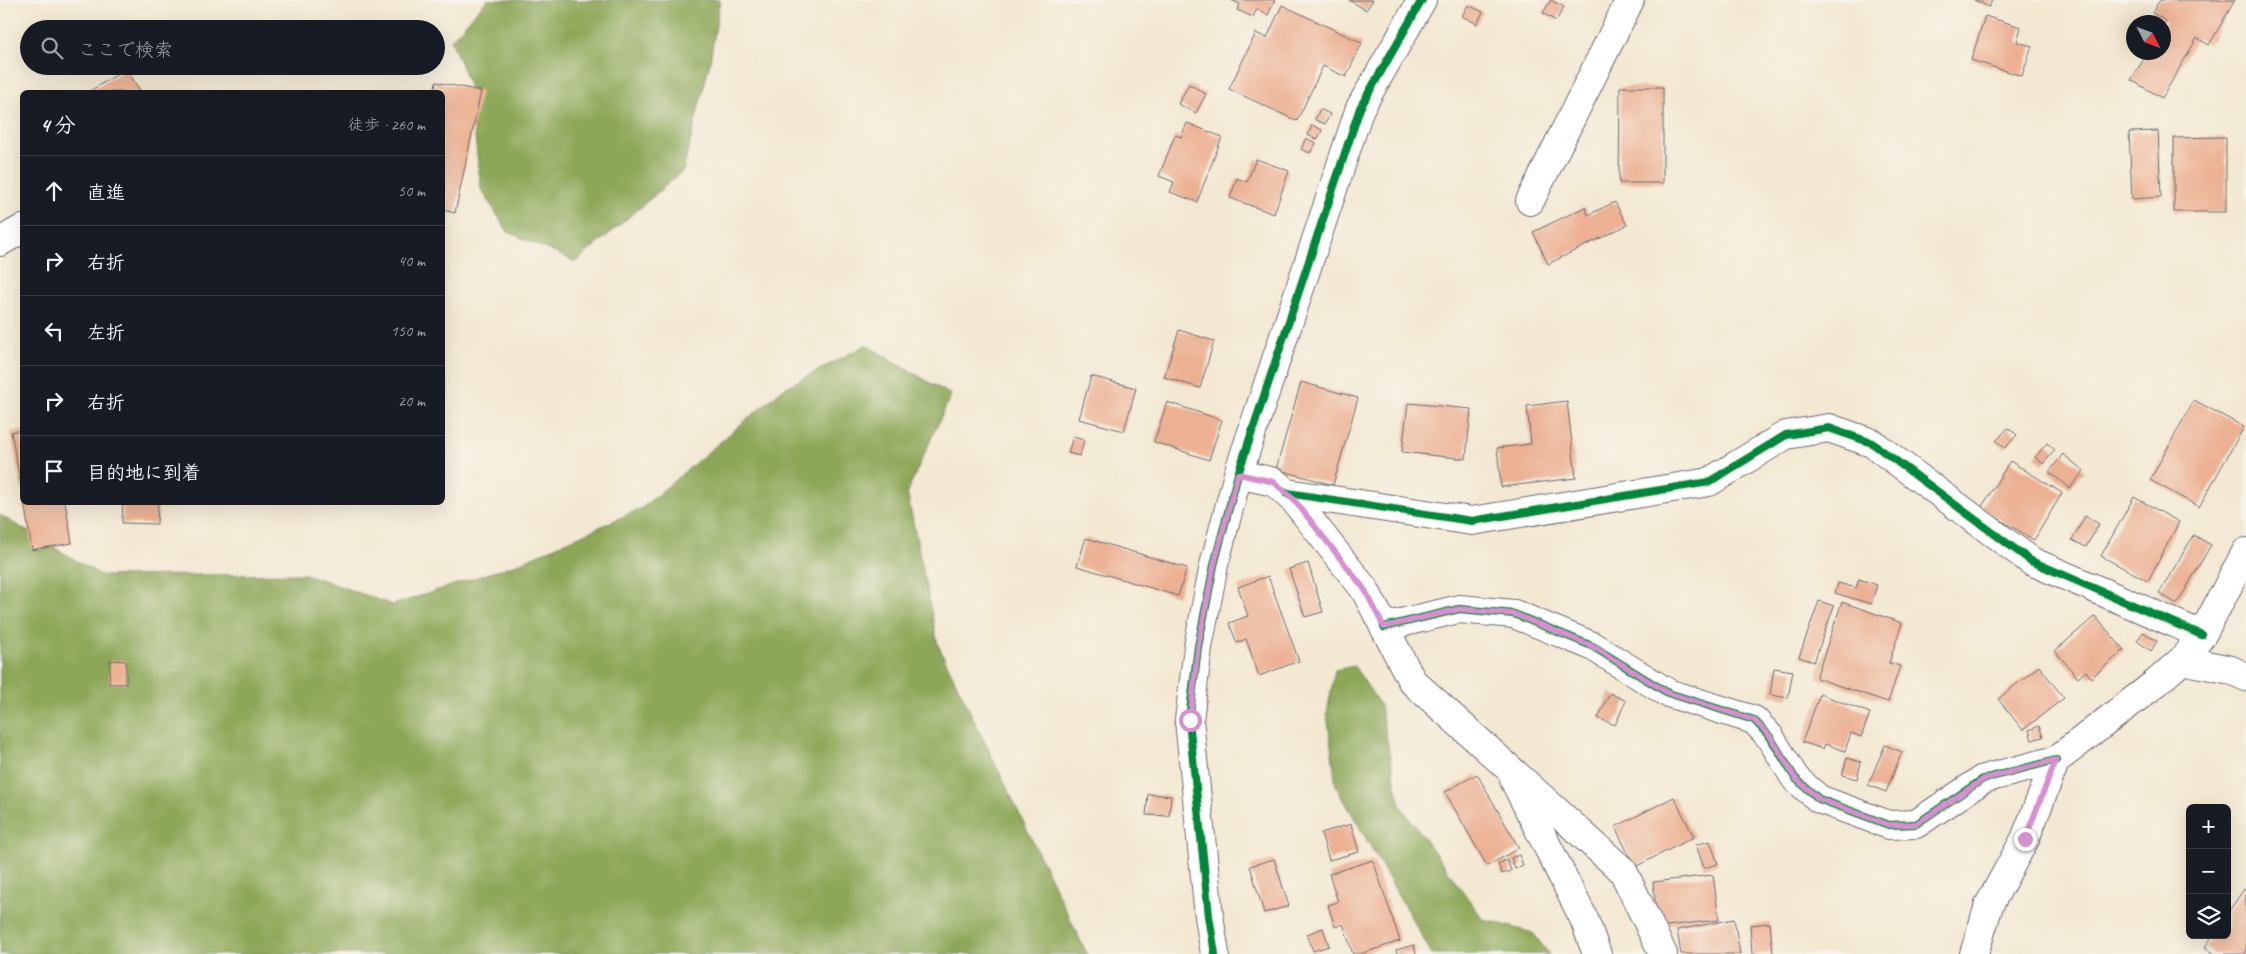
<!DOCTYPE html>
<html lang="ja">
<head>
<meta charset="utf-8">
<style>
  :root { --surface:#171b24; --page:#242831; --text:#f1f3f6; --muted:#9ea1a6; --line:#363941 }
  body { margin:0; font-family:Caveat,"Klee One",sans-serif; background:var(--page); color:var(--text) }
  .controls { position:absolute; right:15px; bottom:15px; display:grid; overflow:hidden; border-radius:8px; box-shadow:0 5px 20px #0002 }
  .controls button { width:45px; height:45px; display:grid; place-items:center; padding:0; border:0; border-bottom:1px solid var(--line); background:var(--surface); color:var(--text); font:25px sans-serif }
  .compass { position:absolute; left:2126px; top:15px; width:45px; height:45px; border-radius:50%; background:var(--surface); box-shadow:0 5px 20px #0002; rotate:132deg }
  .stop { position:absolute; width:15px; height:15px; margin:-11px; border:4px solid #d690ce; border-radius:50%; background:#fff }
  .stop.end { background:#d690ce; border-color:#fff; box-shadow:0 1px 5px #0008 }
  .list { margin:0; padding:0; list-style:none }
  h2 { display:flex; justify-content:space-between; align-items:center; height:65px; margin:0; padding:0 20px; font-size:21px }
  h2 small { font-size:16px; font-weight:400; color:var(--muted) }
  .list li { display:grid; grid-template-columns:32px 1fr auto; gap:15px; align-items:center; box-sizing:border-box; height:70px; padding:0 20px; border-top:1px solid var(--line) }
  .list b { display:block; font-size:19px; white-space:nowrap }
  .list em { font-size:16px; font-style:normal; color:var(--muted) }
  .icon { flex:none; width:28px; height:28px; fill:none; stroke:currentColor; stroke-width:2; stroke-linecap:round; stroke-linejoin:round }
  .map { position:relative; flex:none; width:2246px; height:954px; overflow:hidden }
  .search { position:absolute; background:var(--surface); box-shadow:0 5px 20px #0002; left:20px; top:20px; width:425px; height:55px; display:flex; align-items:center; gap:12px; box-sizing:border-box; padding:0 18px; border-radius:28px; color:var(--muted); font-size:19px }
  .panel { position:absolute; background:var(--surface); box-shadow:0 5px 20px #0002; left:20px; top:90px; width:425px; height:415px; border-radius:8px }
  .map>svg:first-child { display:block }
  .forest { fill:#8da759; stroke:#58644a }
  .building { fill:#ecb193 }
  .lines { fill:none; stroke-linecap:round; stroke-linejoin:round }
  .minor-casing { stroke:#6b6770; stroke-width:30 }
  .minor { stroke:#fff; stroke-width:28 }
  .cycleway-casing { stroke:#f7f3e8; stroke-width:11 }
  .cycleway { stroke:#00873e; stroke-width:8 }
  .route { stroke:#d690ce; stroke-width:6 }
</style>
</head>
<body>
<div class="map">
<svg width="2246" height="954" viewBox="0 0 2246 954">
  <rect width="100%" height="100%" fill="#f7f3e8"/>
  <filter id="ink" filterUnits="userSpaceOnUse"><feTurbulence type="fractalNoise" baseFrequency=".02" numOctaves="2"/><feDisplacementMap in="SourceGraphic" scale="10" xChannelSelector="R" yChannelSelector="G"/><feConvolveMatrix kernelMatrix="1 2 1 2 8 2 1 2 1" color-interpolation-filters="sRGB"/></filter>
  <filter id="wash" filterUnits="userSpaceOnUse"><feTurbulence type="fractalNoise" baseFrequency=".0096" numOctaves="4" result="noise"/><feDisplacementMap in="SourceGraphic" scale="20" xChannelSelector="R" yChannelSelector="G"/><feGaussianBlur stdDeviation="1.12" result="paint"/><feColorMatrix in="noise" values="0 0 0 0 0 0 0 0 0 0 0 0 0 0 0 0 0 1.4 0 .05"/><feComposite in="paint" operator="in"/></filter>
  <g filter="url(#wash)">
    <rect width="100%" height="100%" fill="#f3e8d2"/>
    <path class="forest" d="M487,0H720L710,62L683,171L576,262L508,232L481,189L469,85L451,40Z
      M866,345L951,395L907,492L938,645L1087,954H0V515L102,576L306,574L393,605L517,564L642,508L783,389Z
      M1354,666L1380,705L1400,805L1483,919L1533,933L1549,954H1432L1336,786L1327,713L1335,670Z"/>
    <g id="blocks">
      <path class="building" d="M1231,0H1275L1268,15L1257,9L1253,17L1237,10L1240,4Z
        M1349,0H1373L1366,10Z
        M1551,0L1564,7L1556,21L1543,13Z
        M1974,0H1992L1989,7Z
        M2160,0H2235L2209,45L2197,38L2162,98L2131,80L2148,52H2164V25L2166,21L2152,13Z
        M1282,5L1362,43L1346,77L1323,66L1297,121L1229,89L1256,33L1267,38Z
        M1468,5L1483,12L1477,24L1462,16Z
        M1985,16L2021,27L2017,42L2032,46L2022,76L1971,60Z
        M126,69L141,92H88Z
        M436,82L481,91L455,213L442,210V92H434Z
        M1189,84L1206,94L1196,113L1178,104Z
        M1620,87H1663V183H1619Z
        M1320,109L1330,114L1325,124L1315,120Z
        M1187,123L1222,137L1197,202L1170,192L1174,182L1159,176L1175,135L1181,137Z
        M1312,125L1322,130L1317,140L1308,135Z
        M2158,131L2161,197L2132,199L2129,132Z
        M2226,137V212H2174V138Z
        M1306,138L1316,143L1310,153L1301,149Z
        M1256,159L1289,171L1274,214L1230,198L1237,178L1247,182Z
        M1615,202L1627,225L1548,264L1533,232L1585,207L1588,215Z
        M1179,330L1214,341L1200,388L1164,377Z
        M1091,376L1136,388L1124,431L1079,419Z
        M1301,382L1358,398L1333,485L1276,469Z
        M2194,400L2244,427L2199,507L2150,480Z
        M1567,401L1576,478L1501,487L1497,448L1531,444L1527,406Z
        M1167,402L1222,420L1209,460L1154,442Z
        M1408,403L1471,409L1466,459L1402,452Z
        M2008,428L2017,435L2005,448L1996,441Z
        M22,430V491L11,432Z
        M1073,437L1084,440L1080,456L1068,453Z
        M2047,443L2055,450L2043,464L2035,457Z
        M2063,454L2084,471L2070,488L2049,472Z
        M2010,461L2062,493L2034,540L1981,508Z
        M2134,497L2179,522L2148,581L2101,556Z
        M24,502H65L72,543L32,550Z
        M123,502H158L157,524L122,523Z
        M2085,516L2099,524L2086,547L2072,540Z
        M2194,535L2211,545L2177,604L2159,593Z
        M1086,538L1187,568L1178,596L1077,566Z
        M1308,563L1323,612L1305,617L1289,569Z
        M1268,576L1299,661L1259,676L1246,639L1237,643L1229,623L1248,616L1238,587Z
        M1859,579L1877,585L1871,604L1835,593L1838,583L1856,588Z
        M1819,601L1834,606L1814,662L1799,657Z
        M1842,602L1902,623L1889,663L1900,666L1888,702L1816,678Z
        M2095,616L2124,650L2091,678L2086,671L2078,678L2055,651Z
        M2143,632L2157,641L2151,651L2137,641Z
        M110,660L126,661V684H109Z
        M2039,666L2064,698L2023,730L1998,699Z
        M1774,668L1793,671L1788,698L1770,695Z
        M1610,693L1626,701L1615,725L1598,718Z
        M1820,694L1870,713L1861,737L1851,733L1845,751L1825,744L1823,749L1802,742Z
        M2039,726L2043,737L2032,740L2029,730Z
        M1885,745L1902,752L1886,792L1868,785Z
        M1847,758L1861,762L1857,779L1842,775Z
        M1477,774L1519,848L1487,866L1445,792Z
        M1148,794L1171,796L1169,816L1146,815Z
        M1674,797L1694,837L1635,867L1615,827Z
        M1351,824L1359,852L1329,860L1321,833Z
        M1710,841L1718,864L1704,868L1696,845Z
        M1519,855L1523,865L1515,869L1511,858Z
        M1274,859L1289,906L1264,913L1250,866Z
        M1373,860L1400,941L1360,954H1353L1343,924L1335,927L1328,905L1338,902L1329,874Z
        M1507,860L1511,871L1502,874L1498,864Z
        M1713,875L1719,920L1658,927L1653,882Z
        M2244,889L2246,891V954H2215L2205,947L2213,935H2227V914Z
        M1734,919L1740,954H1681L1677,930Z
        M1770,923L1773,954H1752L1750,925Z
        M1323,928L1329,946L1313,951L1307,934Z
        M1414,945L1416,954H1397L1396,950Z"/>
    </g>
  </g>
  <g filter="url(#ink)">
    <use href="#blocks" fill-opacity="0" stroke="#6b6770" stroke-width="1"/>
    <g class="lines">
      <g class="minor-casing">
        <path id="minor" d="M1530,201L1630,0
          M0,242L22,229
          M1238,474L1274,482L1295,501L1365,590L1412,681L1623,871L1663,954
          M1287,493L1472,521L1709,482L1786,435L1829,428L1872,443L2031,561L2202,635
          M1384,627L1459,609L1514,614L1592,646L1668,693L1754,720L1770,737L1795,778L1819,799L1889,825L1916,824L1983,779L2056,760
          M2182,660L2231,670L2246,677
          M1514,780L1584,919L1597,954
          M1215,954L1209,916L1189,720L1198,647L1214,565L1238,474L1360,108L1422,0
          M1974,954L1989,905L2025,839L2056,760L2156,683L2182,660L2202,635L2246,552"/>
      </g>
      <use href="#minor" class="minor"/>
      <g class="cycleway-casing">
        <path id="cycleway" d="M1287,493L1472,521L1709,482L1786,435L1829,428L1872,443L2031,561L2202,635
          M1384,627L1459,609L1514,614L1592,646L1668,693L1754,720L1770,737L1795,778L1819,799L1889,825L1916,824L1983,779L2056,760
          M1215,954L1209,916L1189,720L1198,647L1214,565L1238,474L1360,108L1422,0"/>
      </g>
      <use href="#cycleway" class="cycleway"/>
    </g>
  </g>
  <g class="lines" filter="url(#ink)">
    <path class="route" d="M1190,720L1198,647L1214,565L1238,474L1274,482L1295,501L1365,590L1384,627L1459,609L1514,614L1592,646L1668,693L1754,720L1770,736L1795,778L1819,799L1889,825L1916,824L1984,779L2056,760L2025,839"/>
  </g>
</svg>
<div class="controls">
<button>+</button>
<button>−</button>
<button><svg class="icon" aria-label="layers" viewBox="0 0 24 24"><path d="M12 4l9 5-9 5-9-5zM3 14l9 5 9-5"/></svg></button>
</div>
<svg class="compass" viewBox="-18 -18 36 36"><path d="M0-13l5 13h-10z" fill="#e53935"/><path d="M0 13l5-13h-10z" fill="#9ea1a6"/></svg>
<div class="stop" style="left:1190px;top:720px"></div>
<div class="stop end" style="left:2025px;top:839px"></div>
<div class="search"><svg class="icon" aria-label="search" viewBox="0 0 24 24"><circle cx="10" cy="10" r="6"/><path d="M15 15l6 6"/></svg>ここで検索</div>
<section class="panel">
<h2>4 分<small>徒歩 · 260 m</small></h2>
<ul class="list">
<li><svg class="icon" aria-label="ahead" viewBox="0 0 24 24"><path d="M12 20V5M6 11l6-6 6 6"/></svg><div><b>直進</b></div><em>50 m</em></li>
<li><svg class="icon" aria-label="right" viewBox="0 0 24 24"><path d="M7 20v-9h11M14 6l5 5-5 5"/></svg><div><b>右折</b></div><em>40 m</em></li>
<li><svg class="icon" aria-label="left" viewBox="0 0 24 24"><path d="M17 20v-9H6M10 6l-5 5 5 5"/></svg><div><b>左折</b></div><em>150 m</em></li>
<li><svg class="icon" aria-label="right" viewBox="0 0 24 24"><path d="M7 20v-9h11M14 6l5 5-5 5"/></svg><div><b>右折</b></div><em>20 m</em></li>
<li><svg class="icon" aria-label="arrive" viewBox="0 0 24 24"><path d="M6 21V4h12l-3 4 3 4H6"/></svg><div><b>目的地に到着</b></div></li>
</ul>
</section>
</div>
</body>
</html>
